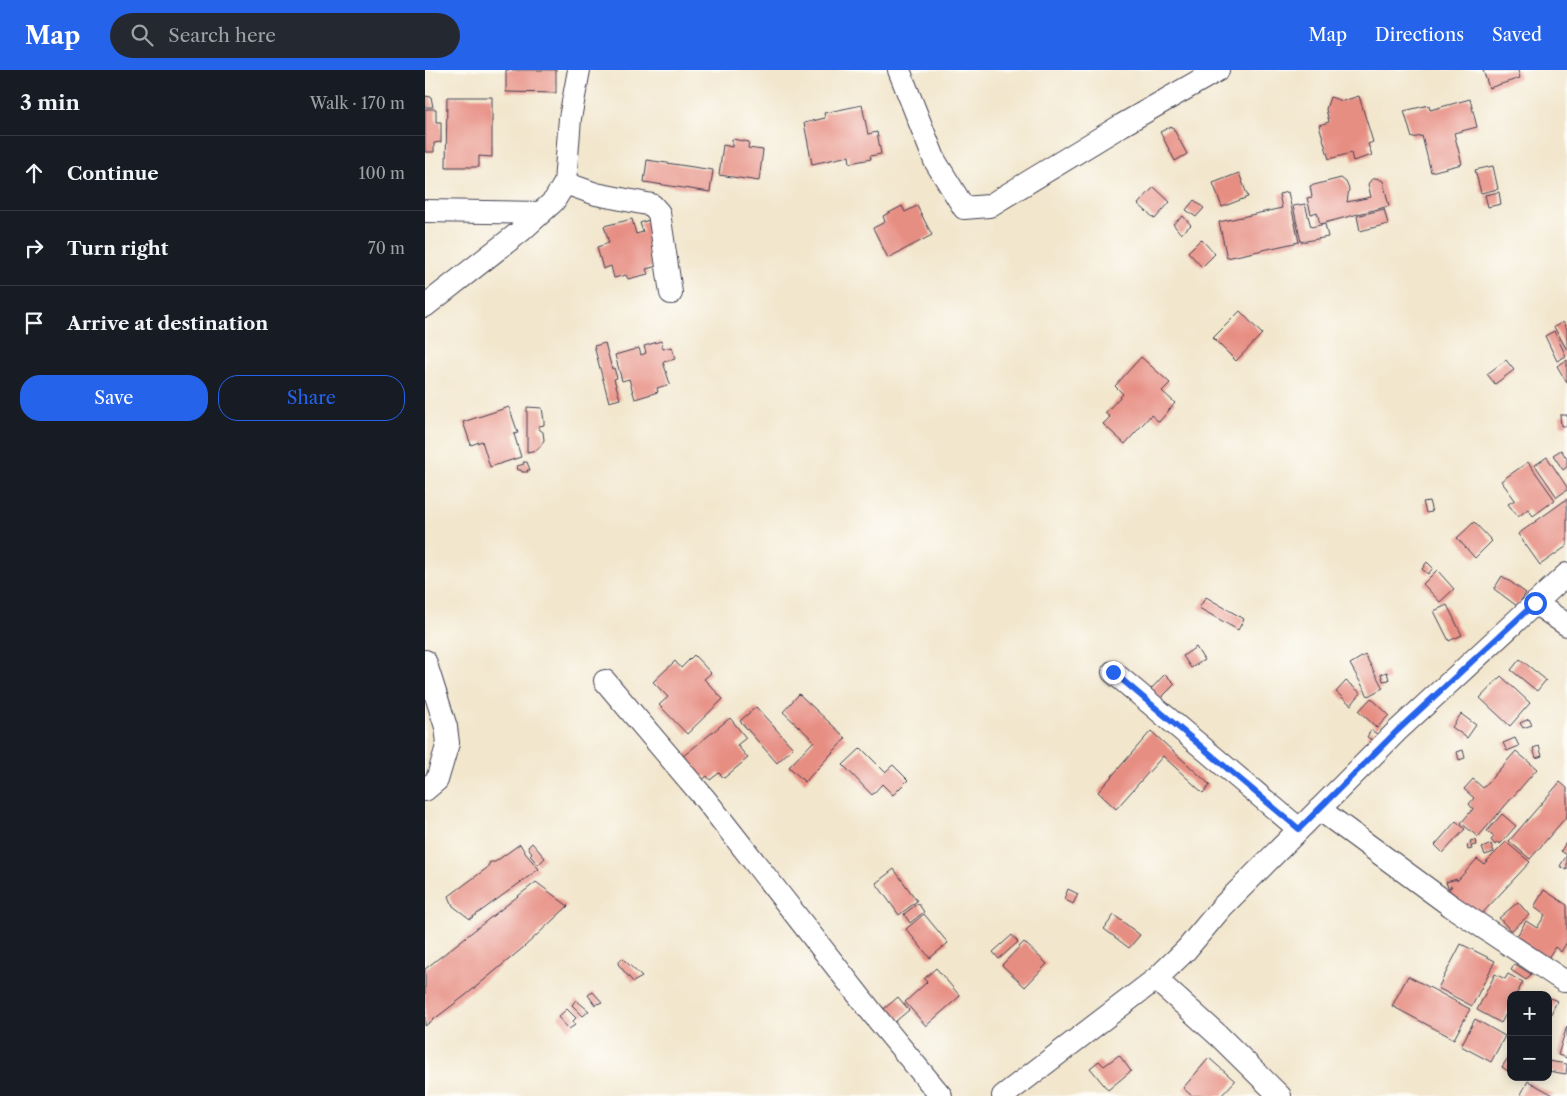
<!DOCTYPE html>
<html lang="en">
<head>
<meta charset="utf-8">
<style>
  :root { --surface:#171b24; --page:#242831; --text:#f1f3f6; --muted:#9ea1a6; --line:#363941; --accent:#2563eb }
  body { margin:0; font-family:"Libre Caslon Text",serif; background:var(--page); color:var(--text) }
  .controls { position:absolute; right:15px; bottom:15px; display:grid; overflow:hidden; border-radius:10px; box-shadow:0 2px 12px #0003 }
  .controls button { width:45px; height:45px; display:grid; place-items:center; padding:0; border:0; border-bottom:1px solid var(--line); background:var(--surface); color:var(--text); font:25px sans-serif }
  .stop { position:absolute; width:15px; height:15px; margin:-11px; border:4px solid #2563eb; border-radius:50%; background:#fff }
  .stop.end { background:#2563eb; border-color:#fff; box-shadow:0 1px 5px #0008 }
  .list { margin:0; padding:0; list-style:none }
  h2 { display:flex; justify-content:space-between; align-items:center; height:65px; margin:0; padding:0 20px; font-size:21px }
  h2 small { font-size:16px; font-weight:400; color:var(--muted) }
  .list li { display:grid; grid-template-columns:32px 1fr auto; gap:15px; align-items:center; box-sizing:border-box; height:75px; padding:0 20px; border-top:1px solid var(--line) }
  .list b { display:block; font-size:19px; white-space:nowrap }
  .list em { font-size:16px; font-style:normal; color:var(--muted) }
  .actions { display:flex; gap:10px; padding:15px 20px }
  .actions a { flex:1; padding:11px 0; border:1px solid var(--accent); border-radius:20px; text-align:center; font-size:18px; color:var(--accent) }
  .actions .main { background:var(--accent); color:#fff }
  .icon { flex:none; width:28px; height:28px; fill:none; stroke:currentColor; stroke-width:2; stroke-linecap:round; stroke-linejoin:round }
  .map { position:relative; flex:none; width:1142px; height:1026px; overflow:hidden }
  header { display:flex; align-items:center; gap:30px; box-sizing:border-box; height:70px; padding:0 25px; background:var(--accent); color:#fff }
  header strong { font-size:24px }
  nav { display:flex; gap:28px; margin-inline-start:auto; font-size:18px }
  .search { width:350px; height:45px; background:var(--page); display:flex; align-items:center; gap:12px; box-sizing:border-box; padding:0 18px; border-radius:28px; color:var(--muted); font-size:19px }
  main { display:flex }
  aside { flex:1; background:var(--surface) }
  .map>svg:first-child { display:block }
  .building { fill:#e78e83 }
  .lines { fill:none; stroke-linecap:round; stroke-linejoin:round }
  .minor-casing { stroke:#413f51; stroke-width:24 }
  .minor { stroke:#fff; stroke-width:22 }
  .route { stroke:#2563eb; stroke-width:6 }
</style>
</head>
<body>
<header>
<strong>Map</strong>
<div class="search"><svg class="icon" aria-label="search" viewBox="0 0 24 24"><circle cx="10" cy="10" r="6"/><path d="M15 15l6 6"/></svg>Search here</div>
<nav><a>Map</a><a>Directions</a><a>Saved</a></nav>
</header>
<main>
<aside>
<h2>3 min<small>Walk · 170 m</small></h2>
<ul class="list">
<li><svg class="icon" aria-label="ahead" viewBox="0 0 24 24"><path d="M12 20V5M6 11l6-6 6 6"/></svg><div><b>Continue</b></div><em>100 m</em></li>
<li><svg class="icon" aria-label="right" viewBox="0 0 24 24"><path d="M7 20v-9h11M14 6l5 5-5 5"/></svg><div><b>Turn right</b></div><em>70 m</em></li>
<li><svg class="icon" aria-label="arrive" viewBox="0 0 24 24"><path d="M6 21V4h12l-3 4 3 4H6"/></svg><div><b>Arrive at destination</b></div></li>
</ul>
<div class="actions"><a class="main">Save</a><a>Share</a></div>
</aside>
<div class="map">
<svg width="1142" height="1026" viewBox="0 0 1142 1026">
  <rect width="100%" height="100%" fill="#fdfcf7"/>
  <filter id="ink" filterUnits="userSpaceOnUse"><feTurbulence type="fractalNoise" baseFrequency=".02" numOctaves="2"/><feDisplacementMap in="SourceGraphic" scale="10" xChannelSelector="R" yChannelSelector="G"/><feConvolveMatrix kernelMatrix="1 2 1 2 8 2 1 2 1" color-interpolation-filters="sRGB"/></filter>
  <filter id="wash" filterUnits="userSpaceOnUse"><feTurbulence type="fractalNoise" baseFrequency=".0096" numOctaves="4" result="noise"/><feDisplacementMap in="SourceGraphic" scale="20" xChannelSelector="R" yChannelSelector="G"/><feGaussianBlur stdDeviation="1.12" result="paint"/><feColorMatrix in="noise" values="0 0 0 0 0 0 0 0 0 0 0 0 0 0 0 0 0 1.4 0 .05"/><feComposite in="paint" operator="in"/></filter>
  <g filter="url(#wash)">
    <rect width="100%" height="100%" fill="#f2e6cc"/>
    <g id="blocks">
      <path class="building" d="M81,0H131V23L81,22Z
        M1058,0H1093L1095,8L1064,18Z
        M0,26L6,27L8,37H0Z
        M934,26L948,72L943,74L947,85L928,91L926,83L904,89L894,55L904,52L901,39L905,27L918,31Z
        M22,27H67V87L54,86V97H21Z
        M1045,29L1052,57L1029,63L1037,94L1006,102L997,66L987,68L979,41L1004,35L1005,40Z
        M437,35L443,64L452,62L456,84L445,86L446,89L425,93L424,86L387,94L379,53L400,48L399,43Z
        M0,39H11V52H16V72L9,73V82H0Z
        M747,56L762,84L750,91L735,62Z
        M307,69L324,72L323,78L338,80L334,111L294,105L298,75L307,77Z
        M222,90L288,100L285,122L219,112Z
        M1068,96L1073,119L1056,123L1050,100Z
        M814,103L823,127L797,137L788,113Z
        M916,108L921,112L924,119L922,132L946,127L943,114L946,110L951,108L958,111L964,136L895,154L892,142L886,144L882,128L887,127L885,116Z
        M729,117L745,132L730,149L713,134Z
        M863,122L874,172L802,188L794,152L857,138L854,124Z
        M1074,122L1076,134L1063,137L1060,125Z
        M769,130L779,138L771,147L761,140Z
        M880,134L886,157L900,154L903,167L876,172L868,136Z
        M477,136L480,142L492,136L507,165L463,188L448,158L460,152L458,146Z
        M959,139L963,154L935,161L932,146Z
        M758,146L766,155L756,164L748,154Z
        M207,149L211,164L218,162L215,153L227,149L240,194L221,199L223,204L203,209L201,205L189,208L186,196L178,199L172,177L184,173L179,156Z
        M776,169L790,184L777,197L763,182Z
        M815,241L837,264L811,291L788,268Z
        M1138,252L1142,259V280L1129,257Z
        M1129,261L1141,286L1132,291L1120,266Z
        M236,271L238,279L247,277L250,289L238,292L245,314L232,318L233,322L210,329L204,309L197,311L190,285L214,278L216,285L221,283L219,276Z
        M180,273L187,299L189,298L192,308L189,309L195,329L184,332L169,276Z
        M716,287L745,313L737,321L750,333L734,352L726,345L700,374L678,354L685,347L680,343L698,324L690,316Z
        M1081,290L1089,300L1070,314L1062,304Z
        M1142,290V313L1132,296Z
        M84,337L93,363L89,364L96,387L65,397L57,371L46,375L38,352Z
        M102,337L117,338L119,351V355L114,356V359L118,362L119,370L117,374L112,380L102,382Z
        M1135,345H1142V356H1136Z
        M1136,380L1142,389V397L1138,400L1128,385Z
        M1122,387L1142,417V420L1132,427L1110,395Z
        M98,392H102L105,400H102L103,402H97L96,400H93L92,396L99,394Z
        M1103,392L1130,430L1108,446L1103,439L1093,447L1083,434L1090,430L1076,411Z
        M1142,429V476L1115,495L1093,464Z
        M1004,431L1007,442L1001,443L998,432Z
        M1049,452L1067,471L1050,488L1032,468Z
        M1002,492L1008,498L1003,504L997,499Z
        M1012,500L1029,519L1015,532L998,514Z
        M1077,506L1101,523L1092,536L1069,519Z
        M781,527L819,549L813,560L774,538Z
        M1022,535L1037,565L1024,571L1009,541Z
        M771,577L779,590L766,598L758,586Z
        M269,585L286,603L279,609L298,629L262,664L234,635L243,627L228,612L250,591L256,598Z
        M940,585L958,618L943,626L925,594Z
        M1095,589L1121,610L1112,621L1086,600Z
        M962,602L964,610L958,611L956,604Z
        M740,604L750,614L735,629L726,619Z
        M1076,606L1105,633L1085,656L1055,628Z
        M921,611L936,623L926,635L911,622Z
        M374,624L421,668L380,712L364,697L389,671L358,642Z
        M946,628L964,645L952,658L934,641Z
        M331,637L368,678L352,693L315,651Z
        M1036,644L1051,655L1042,668L1027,657Z
        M305,648L321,668L312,675L323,688L299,708L294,703L285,710L282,706L276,711L257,687Z
        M1104,649L1107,655L1098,658L1095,653Z
        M946,660L958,668L954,675L942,667Z
        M726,661L785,715L778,723L738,686L691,739L673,722Z
        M1090,668L1094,676L1082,681L1078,673Z
        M1114,676L1117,686L1111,688L1108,678Z
        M436,678L460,702L468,695L483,710L468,725L457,714L447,725L418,695Z
        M1038,680L1040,688L1034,690L1032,682Z
        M1091,681L1112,699L1053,767L1036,753L1048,739L1044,734L1049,728L1039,719L1048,709L1058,718Z
        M1135,712L1142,718V746L1105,789L1084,771Z
        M1077,744L1091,756L1075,774L1072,772L1070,775L1066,770L1069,767L1062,761Z
        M1031,751L1040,759L1018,783L1010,775Z
        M1050,770L1051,775L1046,776L1047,779L1043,780L1042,775L1046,774L1045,771Z
        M1142,771V785L1136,781Z
        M1081,772L1105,792L1051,850L1021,823L1027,816L1023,818L1021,812L1032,809V811L1052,789L1059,794Z
        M107,773L120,788L113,795L105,785L107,783L103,777Z
        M95,774L101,784L114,799L45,849L28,836L24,826L62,798L65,792H70Z
        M1066,774L1069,782L1060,785L1057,778Z
        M1142,785V800L1135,796Z
        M469,799L492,831L474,845L451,813Z
        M111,812L143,836L99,877L41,925L0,956V899Z
        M643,819L653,824L648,834L639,829Z
        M1119,820L1142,835V872L1136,882L1130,877L1121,891L1089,871L1101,851L1112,858L1120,845L1109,837Z
        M1093,832L1104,845L1086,861L1074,848Z
        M493,833L499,842L485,853L479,844Z
        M499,844L523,873L505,888L481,859Z
        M689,845L715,865L704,878L679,859Z
        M587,865L593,872L574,889L568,882Z
        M599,872L622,894L600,917L577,895Z
        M1036,874L1070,891L1047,936L1013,918Z
        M197,888L217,907L208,912L193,894Z
        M1090,894L1106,904L1101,910L1086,900Z
        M511,898L535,926L501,956L480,932L502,912L499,909Z
        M1070,904L1080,909L1083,904L1098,912L1091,925H1086V935L1076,953L1052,940Z
        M983,906L1045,939L1029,969L967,936Z
        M168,922L177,932L170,935L163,925Z
        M473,927L484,940L464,957L453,944Z
        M1123,927L1132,931L1123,950Z
        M151,930L164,941L158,946L147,935Z
        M142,939L151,948L148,951L150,955L144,959L133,947Z
        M1050,949L1080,966L1066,992L1036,976Z
        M1142,956V988L1133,985Z
        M1086,983V1003L1077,997Z
        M694,985L706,1001L683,1020L665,998L674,991L679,996Z
        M784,988L810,1011L796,1026H767L758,1018Z
        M1123,991L1142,994L1141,1004L1123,1001Z
        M1103,1011L1130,1026H1095Z"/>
    </g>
  </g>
  <g filter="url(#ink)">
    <use href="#blocks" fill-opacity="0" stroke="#413f51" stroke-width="1"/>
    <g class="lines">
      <g class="minor-casing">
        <path id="minor" d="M474,0L510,91L539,138L564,136L697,55L793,0
          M140,113L171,124L227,135L234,143L246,223
          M0,141L116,143
          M0,236L96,161L129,131L140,113L145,48L154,0
          M1110,533L1142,555
          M0,591L21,657L23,673L12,710L0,720
          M688,602L874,759
          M180,611L280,729L449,945L516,1026
          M894,739L1026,836L1139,911
          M578,1026L732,908
          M855,1026L794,966L735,913L732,908L761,880L797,837L972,661L1142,504"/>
      </g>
      <use href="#minor" class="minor"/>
    </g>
  </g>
  <g class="lines" filter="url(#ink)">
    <path class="route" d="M688,602L874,759L972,661L1110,533"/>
  </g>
</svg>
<div class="controls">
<button>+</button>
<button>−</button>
</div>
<div class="stop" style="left:1110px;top:533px"></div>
<div class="stop end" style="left:688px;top:602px"></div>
</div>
</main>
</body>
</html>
